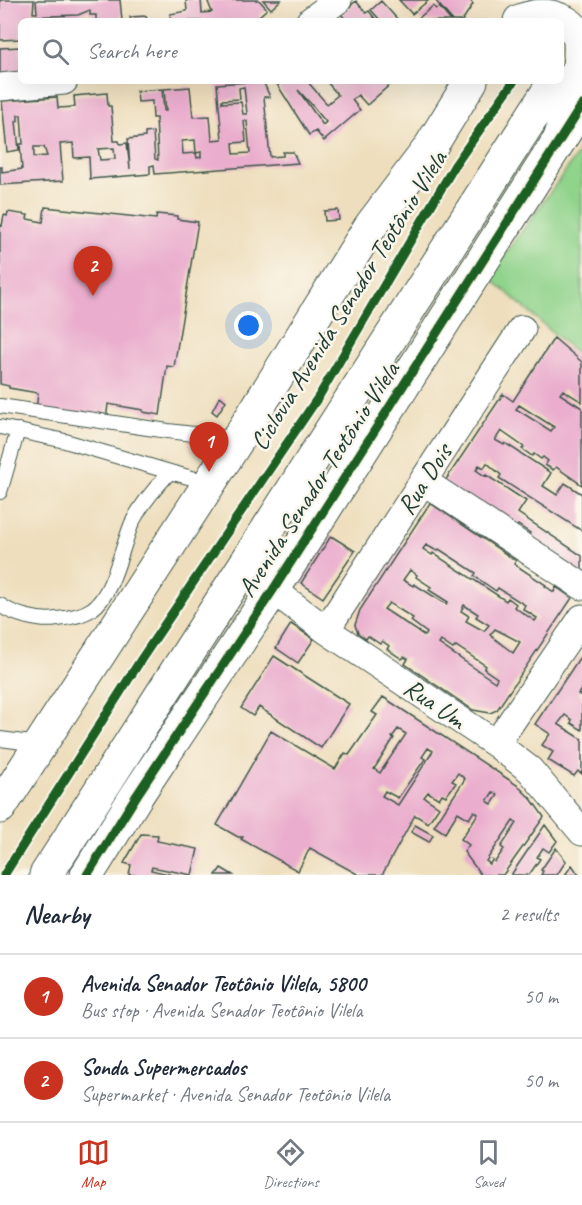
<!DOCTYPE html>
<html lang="en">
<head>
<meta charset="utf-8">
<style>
  :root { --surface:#fff; --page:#f6f6f7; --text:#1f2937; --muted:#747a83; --line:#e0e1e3; --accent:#c8321e }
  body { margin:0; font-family:Caveat,sans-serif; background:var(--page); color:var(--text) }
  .you { position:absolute; left:249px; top:326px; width:21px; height:21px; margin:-15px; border:4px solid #fff; border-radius:50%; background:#1a73e8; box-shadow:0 0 0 9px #1a73e833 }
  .badge { display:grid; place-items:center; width:39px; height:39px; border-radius:50%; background:var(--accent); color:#fff; font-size:20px; font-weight:700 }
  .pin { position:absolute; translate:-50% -50px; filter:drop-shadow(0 2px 3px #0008) }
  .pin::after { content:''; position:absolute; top:32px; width:21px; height:18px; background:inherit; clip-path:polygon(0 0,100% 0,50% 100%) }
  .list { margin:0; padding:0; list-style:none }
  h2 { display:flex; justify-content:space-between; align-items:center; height:78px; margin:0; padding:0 24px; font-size:26px }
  h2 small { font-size:20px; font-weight:400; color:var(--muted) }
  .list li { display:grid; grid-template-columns:39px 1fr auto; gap:18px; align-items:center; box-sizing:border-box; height:84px; padding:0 24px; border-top:2px solid var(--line) }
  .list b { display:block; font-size:22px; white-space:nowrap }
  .list p { margin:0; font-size:20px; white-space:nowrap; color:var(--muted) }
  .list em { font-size:20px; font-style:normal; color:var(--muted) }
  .icon { flex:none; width:33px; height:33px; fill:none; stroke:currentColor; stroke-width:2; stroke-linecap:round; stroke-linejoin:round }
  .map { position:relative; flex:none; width:582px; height:875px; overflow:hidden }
  .search { position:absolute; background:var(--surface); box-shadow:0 6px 24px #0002; left:18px; right:18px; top:18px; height:66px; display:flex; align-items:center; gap:15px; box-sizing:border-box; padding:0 21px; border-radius:9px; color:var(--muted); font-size:22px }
  .sheet { height:246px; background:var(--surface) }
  nav { display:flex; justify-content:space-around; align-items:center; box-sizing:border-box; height:84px; border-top:2px solid var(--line); background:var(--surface); font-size:16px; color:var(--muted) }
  nav a { display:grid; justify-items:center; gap:3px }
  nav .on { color:var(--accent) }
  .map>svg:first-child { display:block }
  .green { fill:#90d38b; stroke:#588860; stroke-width:1.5 }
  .building { fill:#eaadcd; fill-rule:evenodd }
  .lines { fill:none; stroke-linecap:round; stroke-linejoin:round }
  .lane-casing { stroke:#3e5549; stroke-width:16 }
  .street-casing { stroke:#3e5549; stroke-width:29 }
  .secondary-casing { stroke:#3e5549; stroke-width:35 }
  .primary-casing { stroke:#3e5549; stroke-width:35 }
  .lane { stroke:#fff; stroke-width:14 }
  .street { stroke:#fff; stroke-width:27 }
  .secondary { stroke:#fff; stroke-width:33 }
  .primary { stroke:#fff; stroke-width:33 }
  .cycleway-casing { stroke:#fbf7ec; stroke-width:13 }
  .cycleway { stroke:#1b5e20; stroke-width:9 }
  .labels { text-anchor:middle; stroke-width:5; stroke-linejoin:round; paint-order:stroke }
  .street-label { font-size:26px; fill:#1f3d34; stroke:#fbf7ec }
</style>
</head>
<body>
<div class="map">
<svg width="582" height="875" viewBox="0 0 582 875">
  <rect width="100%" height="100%" fill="#fbf7ec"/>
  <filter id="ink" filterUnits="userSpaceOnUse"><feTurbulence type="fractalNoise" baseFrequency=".0167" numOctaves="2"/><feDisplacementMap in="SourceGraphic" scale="12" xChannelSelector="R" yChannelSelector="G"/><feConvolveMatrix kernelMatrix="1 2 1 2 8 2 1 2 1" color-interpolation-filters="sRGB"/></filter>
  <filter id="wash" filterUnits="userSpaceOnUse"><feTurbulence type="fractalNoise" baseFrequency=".008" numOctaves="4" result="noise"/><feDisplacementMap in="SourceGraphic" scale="24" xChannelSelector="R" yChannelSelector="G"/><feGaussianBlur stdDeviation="1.35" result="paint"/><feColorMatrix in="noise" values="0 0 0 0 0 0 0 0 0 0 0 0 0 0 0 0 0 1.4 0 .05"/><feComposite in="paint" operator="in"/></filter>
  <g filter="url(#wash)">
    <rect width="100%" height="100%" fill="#eedebd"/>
    <path class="green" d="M582,148V358L489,277Z"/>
    <g id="blocks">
      <path class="building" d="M0,0H34L33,13H37L36,1L38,0H120L122,21H96V15H90V10L78,15L25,17L26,21H21V39L0,40Z
        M186,0H201L202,13L212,12L208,2L210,0H259L267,9L258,17L262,21H171L170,14L187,11Z
        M263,0H281L271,9Z
        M399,0H429L412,14Z
        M435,0H470L473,4L462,21H453Z
        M356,1L366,13L369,11L377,21H347L341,14Z
        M381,1L399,21H381L371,10Z
        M433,6L436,9L439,7L451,21H421L419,18Z
        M146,16L147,21H131L130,17Z
        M21,47V72L0,74V48Z
        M263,81L270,97H264L270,157L283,156V152H293L298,163L155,174L154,165L150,166V174L90,179L89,157L74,158L73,143L60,144L63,181L0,185V167H2V172L22,169L20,144H23L21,115H18V121H16L19,150L7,152L2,101L57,97L58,108L75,107L74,96L107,93L108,106H111L114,141H119L120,144L127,143L130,169L128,139L145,137V133L153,132L155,159L158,160L156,118H153L152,101L138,102L137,91L162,89L164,111H166L164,89L190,87L193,117L210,116L212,140L222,139L217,84ZM244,87L247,114H243L241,102L222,103V100L240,99L239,88ZM244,121H247L250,153L234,154L233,143L246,142ZM195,140L196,153L201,152V157L197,158L196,153L183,154L182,141ZM34,147H44L47,156L34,157ZM114,148L115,159L100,160L98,149Z
        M275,81H307L327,104L338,95L326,81H394L367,105L358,95L352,100L360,110L324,141L316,131L309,135ZM298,90L311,104L326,122L323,125Z
        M45,207L156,219L157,214L177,216V219L198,222L174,367L167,366L160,415L143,412V410L108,404L106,421L36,411L38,393L9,388V386L0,384V225L2,226L4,215L7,216L8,212L28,215L27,219L43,222Z
        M338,210L339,220L325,221L324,211Z
        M554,338L582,362V402L563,390L560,394L582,408V485L556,467L553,470L545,465L548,461L543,457L541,459L534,454L532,456L522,449L524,447L501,431L495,440L504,445L505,443L551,473L543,486L557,495L565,483L582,494V531L499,478L501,475L487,463L484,468L479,465L476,470L485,476L486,475L526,501L518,513L582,556V576L528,536L530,533L518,525L514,531L443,484L503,394L513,401ZM519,405L554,427L551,431L516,409Z
        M220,396L226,401L217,415L212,411Z
        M430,503L516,561L514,564L546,585L545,586L554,592L556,587L572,598L497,710L490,713L473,710L405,664L408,659L404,657L402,659L387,649L389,646L382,641L380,644L368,636L366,639L358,633L355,625L360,610ZM426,545L437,551L439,549L476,573L474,576L496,591L498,588L525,605L523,609L537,618L535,621L514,607L516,604L508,598L506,601L433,553L432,555L423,549ZM410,570L417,575L416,577L431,587L429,590L448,602L446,604L414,584L413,586L403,580ZM389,603L413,618L411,621L427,633L425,636L384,609ZM464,605L478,614L476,617L489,625L484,631L466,621L469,616L461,611ZM495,629L520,642L513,653L490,635ZM441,641L453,649L456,646L486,666L484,669L497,678L495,682L439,644Z
        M331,536L355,551L323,598L301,583Z
        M291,624L314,639L298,663L276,648Z
        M582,654V688L578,694L582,696V730L571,723L572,720L565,715L558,724L582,739V774L578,771L574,776L548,760L553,752L542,745L550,734L535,724Z
        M274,656L349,704L321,748L259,707L253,716L241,708Z
        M383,697L517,785L532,800L544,817L503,875H481L464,852L469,845L461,839L478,814L474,811L469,819L458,812L445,833L434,826L465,779L458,773L452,781L456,783L446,796L442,794L439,799L428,792L424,797L439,807L428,823L415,815L382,875H359L310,848L298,871L241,839L243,837H238L217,825L271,731L335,769L345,753L349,755L377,715L372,712ZM398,729L406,734L380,773L374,769L394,738L392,737ZM428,748L433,751L398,805L382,796L385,791L398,798L425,759L422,757ZM493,792L498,795L492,804L487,801ZM513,821L517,823L501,847L504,849L495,862L492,860L490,864L486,861Z
        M415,825L433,835L429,842L411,832Z
        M545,825L557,841L549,852L543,848L537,857L540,859L529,875H511Z
        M141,834L158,835L157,841L198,849L192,875L152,867L151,870L172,875H129L131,865L124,863Z
        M556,848L566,861L557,875H541L543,871L541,870Z
        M572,865L579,875H565Z
        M221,868L233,875H216Z"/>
    </g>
  </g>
  <g filter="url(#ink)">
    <use href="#blocks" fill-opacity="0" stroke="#3e5549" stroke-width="1.5"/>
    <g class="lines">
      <g class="lane-casing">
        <path id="lane" d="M0,406L168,431L236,439
          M0,427L65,441L170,472C156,487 141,504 132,523C122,546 113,595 92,609C82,616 68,618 57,619C40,622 14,615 0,605
          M170,472L210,483
          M0,492L18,430
          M0,739L39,744"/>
      </g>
      <g class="street-casing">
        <path id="street" d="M310,21L338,0
          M0,87L64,81
          M423,481L582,586
          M273,590L326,630L496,744L530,770L582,832
          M326,630L522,329
          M496,744L582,618"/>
      </g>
      <g class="secondary-casing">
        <path id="secondary" d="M87,875L137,795L273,590L576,114"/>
      </g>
      <g class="primary-casing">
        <path id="primary" d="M520,21C533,16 547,14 560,20C569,23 580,33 580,43C582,73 568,110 560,139
          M0,807L238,439L370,227L429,149L471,81
          M46,875L555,81"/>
      </g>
      <use href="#lane" class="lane"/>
      <use href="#street" class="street"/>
      <use href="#secondary" class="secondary"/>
      <use href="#primary" class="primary"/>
      <g class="cycleway-casing">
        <path id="cycleway" d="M4,875L142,658L319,396L455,165L514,81
          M87,875L137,795L273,590L582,105"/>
      </g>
      <use href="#cycleway" class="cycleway"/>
    </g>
  </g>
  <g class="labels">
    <g class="street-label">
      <text transform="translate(348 300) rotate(-58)" y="9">Ciclovia Avenida Senador Teotônio Vilela</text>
      <text transform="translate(318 479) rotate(-57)" y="9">Avenida Senador Teotônio Vilela</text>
      <text transform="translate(424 479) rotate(-57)" y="9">Rua Dois</text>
      <text transform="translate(435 703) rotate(34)" y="9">Rua Um</text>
    </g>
  </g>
</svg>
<div class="you"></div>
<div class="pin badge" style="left:209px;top:472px">1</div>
<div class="pin badge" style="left:93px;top:296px">2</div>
<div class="search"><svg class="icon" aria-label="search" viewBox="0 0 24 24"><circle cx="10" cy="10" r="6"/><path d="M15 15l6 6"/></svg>Search here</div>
</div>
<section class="sheet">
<h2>Nearby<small>2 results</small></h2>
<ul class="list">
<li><span class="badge">1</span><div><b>Avenida Senador Teotônio Vilela, 5800</b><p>Bus stop · Avenida Senador Teotônio Vilela</p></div><em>50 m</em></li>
<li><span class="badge">2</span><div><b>Sonda Supermercados</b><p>Supermarket · Avenida Senador Teotônio Vilela</p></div><em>50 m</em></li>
</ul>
</section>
<nav>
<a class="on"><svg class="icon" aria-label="map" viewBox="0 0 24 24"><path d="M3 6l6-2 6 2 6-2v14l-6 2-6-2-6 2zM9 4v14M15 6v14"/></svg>Map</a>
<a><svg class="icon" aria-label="directions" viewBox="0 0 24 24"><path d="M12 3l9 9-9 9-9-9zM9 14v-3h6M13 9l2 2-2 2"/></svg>Directions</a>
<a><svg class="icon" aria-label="saved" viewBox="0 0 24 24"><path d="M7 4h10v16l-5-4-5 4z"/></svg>Saved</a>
</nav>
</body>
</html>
